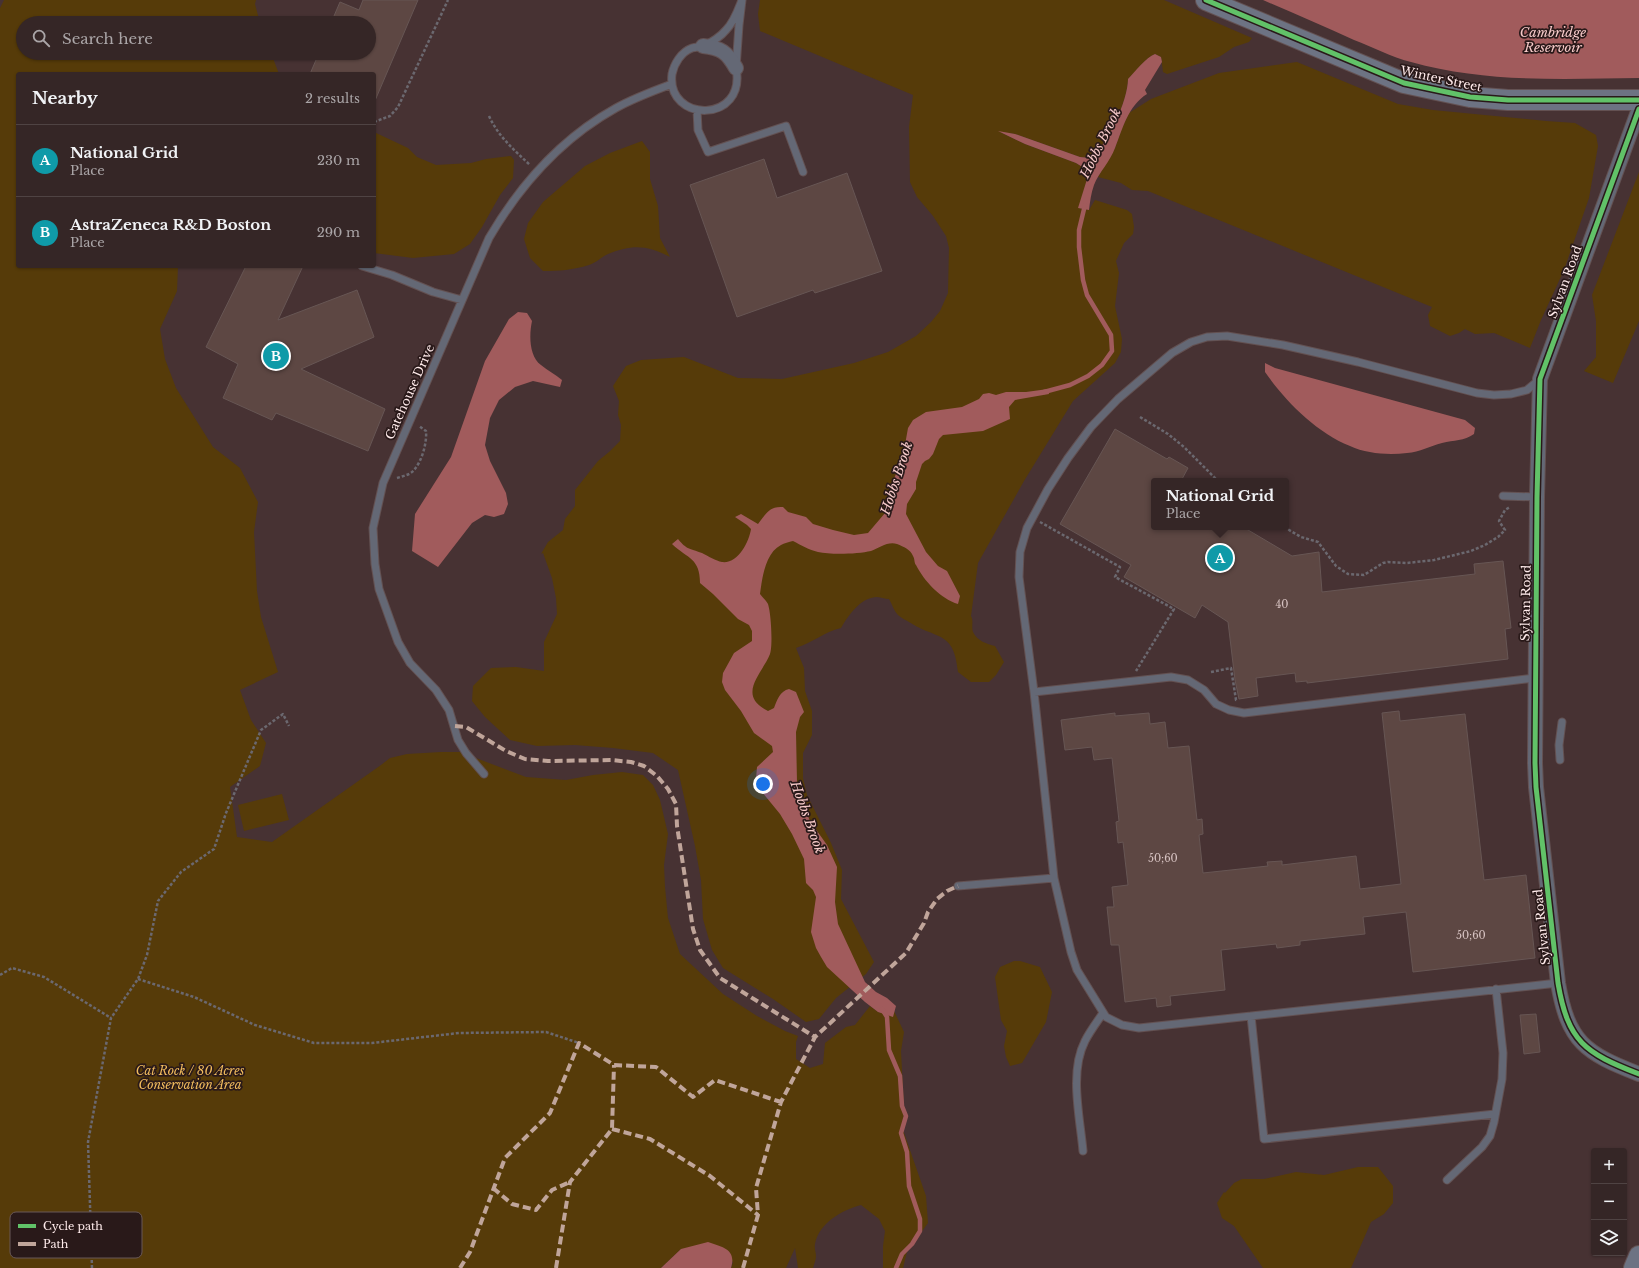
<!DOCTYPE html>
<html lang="en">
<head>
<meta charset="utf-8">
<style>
  :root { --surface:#352626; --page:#3d2e2e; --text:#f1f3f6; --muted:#aaa5a7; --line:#4f4343; --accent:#95b2f1 }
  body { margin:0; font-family:"Libre Baskerville",serif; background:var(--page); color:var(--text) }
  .controls { position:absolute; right:12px; bottom:12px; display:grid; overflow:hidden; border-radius:4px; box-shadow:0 1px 3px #0004 }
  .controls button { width:36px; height:36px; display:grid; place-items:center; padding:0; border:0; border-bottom:1px solid var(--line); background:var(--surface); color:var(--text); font:20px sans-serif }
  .you { position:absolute; left:763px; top:784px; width:14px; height:14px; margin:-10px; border:3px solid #fff; border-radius:50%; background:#1a73e8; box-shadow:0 0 0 6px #1a73e833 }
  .badge { display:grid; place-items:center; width:26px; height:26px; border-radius:50%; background:var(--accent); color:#fff; font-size:13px; font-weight:700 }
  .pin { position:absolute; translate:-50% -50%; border:2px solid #fff; box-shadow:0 1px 4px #0006 }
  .popup { position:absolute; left:1151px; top:478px; width:138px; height:52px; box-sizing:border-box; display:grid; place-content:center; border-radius:4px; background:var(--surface); filter:drop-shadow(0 1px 3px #0005); font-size:13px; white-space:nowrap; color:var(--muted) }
  .popup b { font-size:15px; color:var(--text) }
  .popup::after { content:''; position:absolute; left:50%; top:100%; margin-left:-8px; border:8px solid transparent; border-top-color:var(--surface) }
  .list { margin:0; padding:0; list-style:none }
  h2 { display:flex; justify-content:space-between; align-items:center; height:52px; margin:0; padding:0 16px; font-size:17px }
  h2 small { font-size:13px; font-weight:400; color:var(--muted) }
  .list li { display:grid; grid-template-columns:26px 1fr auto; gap:12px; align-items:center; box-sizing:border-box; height:72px; padding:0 16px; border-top:1px solid var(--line) }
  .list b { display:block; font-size:15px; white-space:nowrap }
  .list p { margin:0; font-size:13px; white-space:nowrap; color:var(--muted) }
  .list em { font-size:13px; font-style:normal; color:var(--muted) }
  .icon { flex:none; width:22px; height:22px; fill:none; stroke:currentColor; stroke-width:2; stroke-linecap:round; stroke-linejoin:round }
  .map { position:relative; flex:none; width:1639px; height:1268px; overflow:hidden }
  .search { position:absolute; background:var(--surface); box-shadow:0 1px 3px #0004; left:16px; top:16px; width:360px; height:44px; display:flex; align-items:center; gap:10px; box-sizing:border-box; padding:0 14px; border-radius:22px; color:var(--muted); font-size:15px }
  .panel { position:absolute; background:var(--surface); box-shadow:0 1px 3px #0004; left:16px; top:72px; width:360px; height:196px; border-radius:4px }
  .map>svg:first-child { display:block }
  .green { fill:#563b09 }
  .water { fill:#a15b5c }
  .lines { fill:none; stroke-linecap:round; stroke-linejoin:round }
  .stream { stroke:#a15b5c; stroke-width:4.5 }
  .building { fill:#5d4743; stroke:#675654 }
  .lane-casing { stroke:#635152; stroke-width:9 }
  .street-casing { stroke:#635152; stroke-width:16 }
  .secondary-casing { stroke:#635152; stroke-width:22 }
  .path { stroke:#6b686f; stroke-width:2.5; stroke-dasharray:3 2; stroke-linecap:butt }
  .lane { stroke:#646875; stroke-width:7 }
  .street { stroke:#646875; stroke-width:14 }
  .secondary { stroke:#6d7383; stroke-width:20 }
  .quiet { stroke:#c0a59a; stroke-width:4; stroke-dasharray:8 4; stroke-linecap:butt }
  .cycleway-casing { stroke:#291919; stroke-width:8 }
  .cycleway { stroke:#61c268; stroke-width:5 }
  .labels { text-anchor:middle; stroke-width:3.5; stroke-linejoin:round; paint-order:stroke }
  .number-label { font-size:10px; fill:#d6c2c1 }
  .street-label { font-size:12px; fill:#ffebeb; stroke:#291919 }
  .park-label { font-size:12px; font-style:italic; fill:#f3bd5e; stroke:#291919 }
  .water-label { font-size:13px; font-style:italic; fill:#f8cbca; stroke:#291919 }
  .key { fill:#291919; stroke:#695858; stroke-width:1 }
  .key-label { font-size:11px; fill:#ffebeb }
</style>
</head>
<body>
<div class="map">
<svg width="1639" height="1268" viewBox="0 0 1639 1268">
  <rect width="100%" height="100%" fill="#473233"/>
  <path class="green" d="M4,0H256L255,4L260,23H23V53H271L279,74H18V266H178L177,291L160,329L165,359L176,388L213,447L240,468L258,502L254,532L257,591L261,617L278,672L240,690L251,720L266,743L260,766L230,787L237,837L272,842L381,765L390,758L407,754L441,752H460L526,777L566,780L593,775L622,772L643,775L653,785L660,800L668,834L664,865L665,887L668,918L680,954L723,994L757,1016L785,1031L798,1036L796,1042V1059L810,1068L823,1064L825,1043L846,1027L855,1025L870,1006L878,1012L893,1016L894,1011L904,1032L901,1051L904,1109L903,1130L926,1196L928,1223L907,1252L903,1268H883V1246L885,1231L879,1219L861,1205C842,1210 819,1223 815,1244C814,1248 816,1252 816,1256C816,1260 814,1264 813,1268H798L795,1248L786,1268H731L733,1262L681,1249L661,1268H0V8Z
    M760,0H1164L1252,38L1249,42L1234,47L1219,57L1167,74L1163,72L1161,57L1155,54C1146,57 1136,72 1128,79C1128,100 1107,147 1090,158L1080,157L1015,134L1000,132L1025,144L1076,163L1084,168L1088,176L1079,208L1089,210L1095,200L1127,210L1132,214L1134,227L1133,234L1124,243L1116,261L1119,273L1115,306L1122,339L1121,352L1115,363L1073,401L1024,481L978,563L971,616C974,621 971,627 973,632C977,641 987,644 995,646L1004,662L996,675L989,682H971L958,672C954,630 937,640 909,622C906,620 901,618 898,615C894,611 892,604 889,599C885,599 880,597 876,597C860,598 848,616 841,628C824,632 812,643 796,648L804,668L805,691L812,711V735L803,753V778L807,795L831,843L842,870L841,899L874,962L866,974L836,998L819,1019L806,1022L773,999L723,968L712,950L703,919L701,880L695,846L678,770L653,753L613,748L575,745L537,746L510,740L485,717L472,701L473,686L491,668L516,667L544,671V642L557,614L556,598L552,578L543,553L541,554L548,542L563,530L565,519L575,506V490L598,461L609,452L620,441L621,425L618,415L619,401L613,386L626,366L641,360L684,357L738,378L782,379L854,363L888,352L916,336L931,322L940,311L948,293L949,248L946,236L933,216L917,197L910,182L909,127L913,95L760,31L758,14Z
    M1297,62L1398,104L1433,110L1546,121L1575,123L1596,135L1598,146L1589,198L1564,270L1541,320L1530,348L1494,333L1475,334L1465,329L1459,333L1450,336L1430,326L1428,315L1432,307L1148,191L1132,190L1121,183L1098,177L1115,148L1122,128L1129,113L1151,99L1219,73Z
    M374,132L408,148L417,157L436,165L471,163L486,159L511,156L514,160L513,178L500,195L482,227L470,244L454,254L413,258L374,253Z
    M642,141L650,152V179L658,206L660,238L670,257C648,245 632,244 608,254C601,257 596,263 589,265C573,270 559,271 543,271L530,258L524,239L528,223L543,202L585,166L610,153Z
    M1639,172V321L1613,383L1584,371L1596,357V321L1592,295Z
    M282,794L289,820L244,831L238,805Z
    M1014,961H1020L1040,967L1052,992L1046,1022L1022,1063L1010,1066L1006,1057L1004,1046L1007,1031L1001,1020L995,977L1000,967Z
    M1358,1167H1378L1393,1186V1203L1384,1214L1371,1222L1351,1268H1263L1234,1226L1222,1218L1217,1203L1224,1192L1225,1193L1234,1183L1242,1179H1264L1296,1172L1324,1175Z"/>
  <path class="water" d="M1263,0H1639V78C1563,79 1485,83 1411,62C1391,57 1373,47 1354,40C1324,26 1293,13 1263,0Z
    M1155,54L1161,57L1162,62L1145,90L1147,94C1128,106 1123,128 1115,148C1110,162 1099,172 1094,185C1091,193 1090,202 1089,210L1078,208L1088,176L1084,168L1076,163L1025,144L998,131L1015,134L1080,157L1090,158C1107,147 1128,100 1128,79C1135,72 1146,57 1155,54Z
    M518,312L527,313L532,321C529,335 529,356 541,365C548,371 555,374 562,380L560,387L533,381L515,387L499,400L490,418L485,445L490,461L506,493L508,504L504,514L494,517L485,515L472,523L438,567L412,551L415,514L451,457L485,361L509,319Z
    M1265,363L1275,368L1465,420L1475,428L1474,434C1464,441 1454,440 1442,443C1430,446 1420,452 1407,453C1389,455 1367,454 1350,446C1316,432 1286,402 1265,372Z
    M1048,389L1049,394L1015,400L1009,407L1010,419L983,431L943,435L939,439L933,454L929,459L925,461L922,464L916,482V489L907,504L906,514L926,552L938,566L947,571L960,596L958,604C941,599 924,581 916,565C914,563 915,559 913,556C910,549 904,547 897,544C888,541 879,548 871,551C858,554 831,555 818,552C809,550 801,545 793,541C789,542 784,543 781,545C765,553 762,579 760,594C762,597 766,600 768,604C771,613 773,645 770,654C762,674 736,695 768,711L774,708C777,700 780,691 789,689L796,692L804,712L800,717L796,732L797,782L802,802L810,821L827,845L837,867L835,902L838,924L865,982L876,992L887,998L896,1006L893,1017L878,1012L865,1002L827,967L821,957L816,948L811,932L816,897L813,890L806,883L804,859L792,834L780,814L762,792L756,779L757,767L773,752L772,746L754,733L741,711L725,690L722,682L723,673L734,653L752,641V631L749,625L738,619L713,594L700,583C700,558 688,559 672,544L678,539C687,550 689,548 702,553C708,556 716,561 722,562C738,564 749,542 751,529L747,525L735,517L741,514L758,524C766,514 769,506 783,507L788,512L806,517L813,524L833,530L854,535L868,533L885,513L890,489L903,456L908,428L913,420L926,412L962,407L979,399L983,394L989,393L996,395L1006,392H1026Z
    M708,1242C722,1247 737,1249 731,1268H661L681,1249Z"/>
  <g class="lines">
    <path class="stream" d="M1044,392L1070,385L1088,376L1102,365L1112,351L1111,335L1087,295L1083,280L1079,247V230L1085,205
      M882,1009L887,1017L889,1050L900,1076L902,1106L906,1116L901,1133L907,1152L909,1186L920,1219V1231L912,1244L902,1254L896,1268"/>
  </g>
  <path class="building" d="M363,0H418L374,103V74H310L319,53H369V23H331L340,2L359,10Z
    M764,159L777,198L847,173L882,271L815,293L813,290L737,317L690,185Z
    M246,266H303L278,320L357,290L374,337L301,369L385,409L368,451L276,413L272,420L223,398L238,364L206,347Z
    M1115,429L1167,459L1169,457L1188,468L1181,481H1154V527H1243L1292,556L1319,552L1322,592L1475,574L1474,564L1503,561L1511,628L1505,629L1508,659L1307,683V681L1296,682L1295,673L1256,678L1258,696L1239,699L1235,680L1228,622L1202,605L1195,618L1124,577L1131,565L1060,524Z
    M1399,711L1400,721L1465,714L1484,880L1526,875L1535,958L1413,972L1406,912L1363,917L1365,934L1300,941V945L1277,948L1276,944L1221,950L1225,990L1170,996L1171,1005L1157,1007L1156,998L1125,1002L1119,945H1111L1107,907H1114L1112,887L1128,885L1123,842L1118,843L1116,822L1119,821L1112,758L1094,760L1092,747L1065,750L1061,720L1115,713V716L1149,713L1150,724L1165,722L1168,748L1189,746L1197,820L1202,819L1203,834L1199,835L1203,873L1268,866L1267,862L1282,861V865L1356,856L1360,889L1401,884L1382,713Z
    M1536,1014L1540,1052L1524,1054L1520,1015Z"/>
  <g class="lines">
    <g class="lane-casing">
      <path id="lane" d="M742,0C738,10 734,22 726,30C721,36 712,42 704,46C700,47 696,47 692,48C681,52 674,64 672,74C666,123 747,124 736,68L739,25L742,0
        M697,110L698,130L708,152L786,126L803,172
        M362,266L392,275L433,292L462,300
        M1539,380L1527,390L1511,394L1494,395L1477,393L1358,362L1283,345L1227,336L1207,337L1191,342L1172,353L1118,399L1091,427L1068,458L1048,489L1027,528L1020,552L1019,577L1034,692L1054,878L1071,952L1077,970L1106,1017L1122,1025L1139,1028L1558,983
        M1503,496L1537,497
        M1034,692L1171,677L1188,680L1204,690L1216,704L1229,710L1244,713L1535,678
        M1560,760L1559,745L1562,722
        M484,774L466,753L458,740L449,710L436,690L410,663L398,642L379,589L375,564L373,528L383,483L489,238C520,185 562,138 616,108C634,98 653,91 672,84
        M958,886L1054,878
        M1251,1016L1264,1139L1495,1114
        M1083,1151C1080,1117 1069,1072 1085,1041C1090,1031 1097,1022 1103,1013
        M1447,1180L1482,1147L1490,1136L1494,1122L1502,1079L1503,1053L1496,989"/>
    </g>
    <g class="street-casing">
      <path id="street" d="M703,46C721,48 727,52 736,68
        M1639,109L1540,379L1537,497L1535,763L1536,787L1558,983C1568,1042 1585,1053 1639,1074"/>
    </g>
    <g class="secondary-casing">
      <path id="secondary" d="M1206,0L1404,83L1470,97L1508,100H1639
        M1634,1268L1639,1256"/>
    </g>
    <path class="path" d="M489,116C498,136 514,150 530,165
      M374,122L390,116L398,107L448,0
      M1140,417L1168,434L1184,447L1218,481
      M397,478C403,476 410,475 414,470C422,461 427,443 426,431L419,426
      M1040,522L1120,567L1115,577L1174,609L1136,671
      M1284,527L1301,537L1318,542L1336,566L1348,574L1364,575L1383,563L1388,562L1407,563L1434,560L1471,551L1485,545L1498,537L1505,530L1499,521L1505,510L1510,507
      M1211,672L1231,668L1236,700H1237
      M0,975L12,968L44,977L111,1018
      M138,979L194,997L255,1025L314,1043H372L459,1033L546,1032L579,1043
      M92,1268L88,1142L111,1018L138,979L147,955L158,901L181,872L214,849L226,813L261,730L283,714L289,726"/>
    <use href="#lane" class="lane"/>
    <use href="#street" class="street"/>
    <use href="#secondary" class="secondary"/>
    <path class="quiet" d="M455,726L466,727L506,751L525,759L548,761L611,760L631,762L644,766L657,776L668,789L676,804L677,826L693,929L700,950L720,978L815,1037
      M612,1129L650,1139L710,1176L758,1215
      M493,1188L512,1204L536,1210L552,1190L570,1182
      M460,1268L470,1252L505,1158L550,1113L579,1043L614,1065L656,1067L693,1097L715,1080L781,1102
      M556,1268L570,1182L612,1129L614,1065
      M743,1268L758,1215L756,1188L781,1102L815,1037L906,953L924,923L928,912L937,899L947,891L958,886"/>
    <g class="cycleway-casing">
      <path id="cycleway" d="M1206,0L1404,83L1470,97L1508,100H1639
        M1639,109L1540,379L1537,497L1535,763L1536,787L1558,983C1568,1042 1585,1053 1639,1074"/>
    </g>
    <use href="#cycleway" class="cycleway"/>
  </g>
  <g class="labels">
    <g class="number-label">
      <text x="1282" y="608">40</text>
      <text x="1163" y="862">50;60</text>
      <text x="1471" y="939">50;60</text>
    </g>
    <g class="street-label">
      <text transform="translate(1441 79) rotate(12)" y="4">Winter Street</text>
      <text transform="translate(1565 282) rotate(-70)" y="4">Sylvan Road</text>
      <text transform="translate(410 392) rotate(-66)" y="4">Gatehouse Drive</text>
      <text transform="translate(1526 603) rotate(-89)" y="4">Sylvan Road</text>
      <text transform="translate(1542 927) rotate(-96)" y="4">Sylvan Road</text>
    </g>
    <g class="park-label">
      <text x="190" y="1075">Cat Rock / 80 Acres<tspan x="190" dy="14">Conservation Area</tspan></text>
    </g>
    <g class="water-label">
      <text x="1553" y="37">Cambridge<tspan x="1553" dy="15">Reservoir</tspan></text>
      <text transform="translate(1100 143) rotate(-64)" y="5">Hobbs Brook</text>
      <text transform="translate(896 478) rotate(-72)" y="5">Hobbs Brook</text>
      <text transform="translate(808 817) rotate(70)" y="5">Hobbs Brook</text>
    </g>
  </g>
  <rect x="10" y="1212" width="132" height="46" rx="6" class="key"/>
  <rect x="18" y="1224" width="18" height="4" fill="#61c268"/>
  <rect x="18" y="1242" width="18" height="4" fill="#c0a59a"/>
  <g class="key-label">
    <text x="43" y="1230">Cycle path</text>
    <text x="43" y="1248">Path</text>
  </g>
</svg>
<div class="controls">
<button>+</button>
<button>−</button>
<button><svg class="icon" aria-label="layers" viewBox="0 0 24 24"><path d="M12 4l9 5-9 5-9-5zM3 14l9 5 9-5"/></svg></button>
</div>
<div class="you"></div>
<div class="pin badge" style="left:1220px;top:558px;background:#0f9aa8">A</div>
<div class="popup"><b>National Grid</b>Place</div>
<div class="pin badge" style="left:276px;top:356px;background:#0f9aa8">B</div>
<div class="search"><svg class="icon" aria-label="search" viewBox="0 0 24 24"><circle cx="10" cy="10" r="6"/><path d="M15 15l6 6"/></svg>Search here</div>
<section class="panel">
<h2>Nearby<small>2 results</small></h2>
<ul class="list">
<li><span class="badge" style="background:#0f9aa8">A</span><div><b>National Grid</b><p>Place</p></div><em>230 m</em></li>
<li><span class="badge" style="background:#0f9aa8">B</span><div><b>AstraZeneca R&amp;D Boston</b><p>Place</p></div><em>290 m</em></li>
</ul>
</section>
</div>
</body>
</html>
